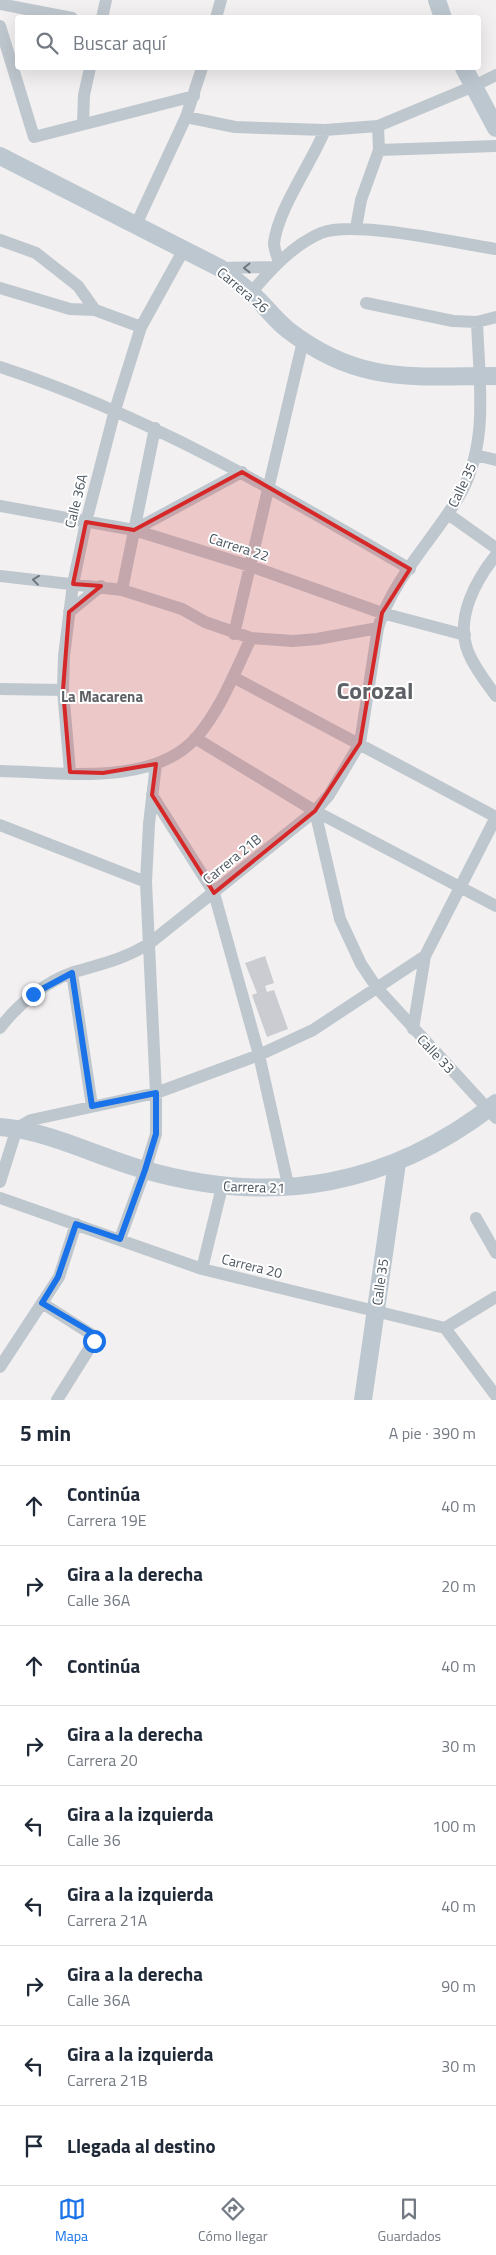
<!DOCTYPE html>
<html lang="es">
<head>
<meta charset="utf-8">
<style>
  :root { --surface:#fff; --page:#f6f6f7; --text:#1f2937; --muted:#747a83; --line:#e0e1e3; --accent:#1a73e8 }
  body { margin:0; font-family:"Titillium Web",sans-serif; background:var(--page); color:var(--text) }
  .stop { position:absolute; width:15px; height:15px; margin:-11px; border:4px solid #1a73e8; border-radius:50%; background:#fff }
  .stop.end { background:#1a73e8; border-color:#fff; box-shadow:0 1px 5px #0008 }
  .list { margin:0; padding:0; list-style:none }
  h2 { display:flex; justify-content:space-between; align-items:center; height:65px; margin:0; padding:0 20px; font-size:21px }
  h2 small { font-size:16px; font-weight:400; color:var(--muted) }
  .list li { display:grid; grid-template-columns:32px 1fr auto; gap:15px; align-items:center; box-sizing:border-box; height:80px; padding:0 20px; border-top:1px solid var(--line) }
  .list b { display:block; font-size:19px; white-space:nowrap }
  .list p { margin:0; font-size:16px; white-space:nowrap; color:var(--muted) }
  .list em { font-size:16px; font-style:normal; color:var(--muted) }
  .icon { flex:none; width:28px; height:28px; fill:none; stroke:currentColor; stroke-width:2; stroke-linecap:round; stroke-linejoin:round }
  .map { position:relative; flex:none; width:496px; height:1400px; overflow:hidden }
  .search { position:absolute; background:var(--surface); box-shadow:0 5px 20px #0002; left:15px; right:15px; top:15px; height:55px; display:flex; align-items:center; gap:12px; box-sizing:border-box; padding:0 18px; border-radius:5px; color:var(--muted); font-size:19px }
  .sheet { height:785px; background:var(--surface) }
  nav { display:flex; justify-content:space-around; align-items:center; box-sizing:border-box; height:70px; border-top:1px solid var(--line); background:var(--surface); font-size:14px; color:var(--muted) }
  nav a { display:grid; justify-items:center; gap:2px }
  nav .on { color:var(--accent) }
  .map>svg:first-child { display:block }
  .building { fill:#caccd2 }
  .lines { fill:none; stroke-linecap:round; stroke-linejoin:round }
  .street { stroke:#bfc7ce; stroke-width:12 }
  .secondary { stroke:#bdc7d0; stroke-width:18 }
  .oneway { stroke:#6c767e }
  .route { stroke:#1a73e8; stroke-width:6 }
  .marked { fill:#d62828; fill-opacity:0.2; stroke:#d62828; stroke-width:4; stroke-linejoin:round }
  .labels { text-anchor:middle; stroke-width:4; stroke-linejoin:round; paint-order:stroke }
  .street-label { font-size:14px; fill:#49535c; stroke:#fff }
  .neighbourhood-label { font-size:15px; font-weight:bold; fill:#5d6064; stroke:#fff }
  .town-label { font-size:24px; font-weight:bold; fill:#5d6064; stroke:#fff }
</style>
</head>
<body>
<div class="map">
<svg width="496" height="1400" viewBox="0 0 496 1400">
  <rect width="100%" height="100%" fill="#f2f0f0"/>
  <path class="building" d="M265,956L274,983L265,986L267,992L274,990L288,1029L267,1037L252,995L257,993L245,963Z"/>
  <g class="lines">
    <path class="street" d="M0,4L72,18
      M102,18L106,0
      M216,18L221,0
      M0,26L34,137L194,96
      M186,117L235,127L325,130L378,126L474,86L496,75
      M83,124L84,95L90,68
      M379,150L496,146
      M135,227L186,117L202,68
      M356,228L361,200L379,150L378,126
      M0,240L36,253L78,286L95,310
      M279,262C277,256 274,249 274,243C278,209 311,164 325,130
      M220,268L274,267
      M0,288L70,309L95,310L141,327
      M251,293C270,270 293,245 321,233C355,220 456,243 496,249
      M366,303L453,321L477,322L496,317
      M0,367C147,415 277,491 410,569
      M475,455L496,460
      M0,506L134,530L250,566L382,613L465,635
      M448,514L496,548
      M134,530L242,472
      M496,555C476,580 456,616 467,649C473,666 486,682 496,696
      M0,576L122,590L182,609L205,622L251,638L293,641L317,639L378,628
      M122,590L155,428
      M69,612L101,586
      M234,634L303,341
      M233,677L496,817
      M0,689L63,690
      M195,738L315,811L496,906
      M0,771C59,772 150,787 195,739C220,711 235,672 251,638
      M70,772L63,690L64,656L73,584L86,522L115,410L141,327L183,251
      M152,795L214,893L259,1055L289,1189
      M315,811L340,919L361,964L377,988L496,1118
      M0,825L146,882
      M72,973L92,1106
      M0,1028C18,1004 45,982 74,972C101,964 125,959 150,943L315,811L329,795L360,743L378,628C392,580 432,541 458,498C490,446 479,381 477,322
      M413,1029L425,956
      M0,1182L17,1128L31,1120L156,1093L259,1055L313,1030L425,956L496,817
      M0,1198L202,1269L445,1328L496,1297
      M476,1218L496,1253
      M120,1239L145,1170L156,1134V1093L146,882L149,824L156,764
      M202,1269L222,1187
      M42,1303L94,1336V1341L57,1400
      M445,1328L496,1396
      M0,1367L59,1277L76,1224"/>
    <path class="secondary" d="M437,0L443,18
      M464,68L496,128
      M0,156L220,268C230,276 241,284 250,292C264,304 274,319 288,330C359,385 413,376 496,376
      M0,1127C51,1131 97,1157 145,1170C275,1207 390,1186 496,1103
      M363,1400L397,1163"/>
  </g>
  <defs><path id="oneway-chevron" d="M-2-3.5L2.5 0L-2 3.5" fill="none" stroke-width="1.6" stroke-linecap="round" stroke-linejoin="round" transform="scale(1.25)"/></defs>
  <g class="oneway">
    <use href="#oneway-chevron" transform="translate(247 268) rotate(179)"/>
    <use href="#oneway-chevron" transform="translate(36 580) rotate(-173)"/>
  </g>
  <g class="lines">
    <path class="route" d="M33,994L72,973L92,1106L156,1093V1134L145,1170L120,1239L76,1224L58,1277L42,1303L91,1332L94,1336V1341"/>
  </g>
  <path class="marked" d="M242,472L410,569L382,613L360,743L315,811L214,893L152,795L156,764L103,773L70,772L63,690L69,612L101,586L73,584L86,522L134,530Z"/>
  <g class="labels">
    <g class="street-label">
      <text transform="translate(243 290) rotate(40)" y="5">Carrera 26</text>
      <text transform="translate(462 485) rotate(-65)" y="5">Calle 35</text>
      <text transform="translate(76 501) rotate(-76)" y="5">Calle 36A</text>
      <text transform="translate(239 547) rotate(18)" y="5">Carrera 22</text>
      <text transform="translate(232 859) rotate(-39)" y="5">Carrera 21B</text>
      <text transform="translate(436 1054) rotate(47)" y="5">Calle 33</text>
      <text transform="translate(254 1187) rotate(2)" y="5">Carrera 21</text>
      <text transform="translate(252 1266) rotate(14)" y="5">Carrera 20</text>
      <text transform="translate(380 1282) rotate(-82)" y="5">Calle 35</text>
    </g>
    <g class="neighbourhood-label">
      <text x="102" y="702">La Macarena</text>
    </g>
    <g class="town-label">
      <text x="375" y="699">Corozal</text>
    </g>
  </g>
</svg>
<div class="stop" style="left:94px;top:1341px"></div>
<div class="stop end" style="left:33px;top:994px"></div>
<div class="search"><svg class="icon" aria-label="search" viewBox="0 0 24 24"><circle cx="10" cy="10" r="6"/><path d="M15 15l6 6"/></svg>Buscar aquí</div>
</div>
<section class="sheet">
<h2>5 min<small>A pie · 390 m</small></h2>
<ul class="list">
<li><svg class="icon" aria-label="ahead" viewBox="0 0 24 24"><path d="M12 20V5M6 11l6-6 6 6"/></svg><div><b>Continúa</b><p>Carrera 19E</p></div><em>40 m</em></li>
<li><svg class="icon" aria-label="right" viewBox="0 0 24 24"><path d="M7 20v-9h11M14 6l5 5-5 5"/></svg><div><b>Gira a la derecha</b><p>Calle 36A</p></div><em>20 m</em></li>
<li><svg class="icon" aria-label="ahead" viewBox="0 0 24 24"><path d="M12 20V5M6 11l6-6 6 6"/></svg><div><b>Continúa</b></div><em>40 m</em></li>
<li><svg class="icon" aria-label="right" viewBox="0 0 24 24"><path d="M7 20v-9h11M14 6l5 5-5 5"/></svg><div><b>Gira a la derecha</b><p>Carrera 20</p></div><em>30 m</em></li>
<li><svg class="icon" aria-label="left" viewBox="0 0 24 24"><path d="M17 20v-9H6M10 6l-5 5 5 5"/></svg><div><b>Gira a la izquierda</b><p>Calle 36</p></div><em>100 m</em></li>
<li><svg class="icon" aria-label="left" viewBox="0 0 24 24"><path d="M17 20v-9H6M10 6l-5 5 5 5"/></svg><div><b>Gira a la izquierda</b><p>Carrera 21A</p></div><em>40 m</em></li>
<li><svg class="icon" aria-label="right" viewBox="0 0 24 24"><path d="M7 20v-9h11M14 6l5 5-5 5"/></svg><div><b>Gira a la derecha</b><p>Calle 36A</p></div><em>90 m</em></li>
<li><svg class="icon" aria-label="left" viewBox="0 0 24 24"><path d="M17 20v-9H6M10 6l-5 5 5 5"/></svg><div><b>Gira a la izquierda</b><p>Carrera 21B</p></div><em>30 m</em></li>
<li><svg class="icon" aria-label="arrive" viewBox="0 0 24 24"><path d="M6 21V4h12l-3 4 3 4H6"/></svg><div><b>Llegada al destino</b></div></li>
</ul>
</section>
<nav>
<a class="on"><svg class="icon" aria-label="map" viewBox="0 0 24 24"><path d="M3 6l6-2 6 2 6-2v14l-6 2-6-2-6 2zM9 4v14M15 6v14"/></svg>Mapa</a>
<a><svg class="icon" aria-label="directions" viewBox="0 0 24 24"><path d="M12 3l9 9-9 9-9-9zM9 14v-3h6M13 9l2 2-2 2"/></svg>Cómo llegar</a>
<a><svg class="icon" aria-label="saved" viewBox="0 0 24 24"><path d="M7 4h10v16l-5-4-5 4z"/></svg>Guardados</a>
</nav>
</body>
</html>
